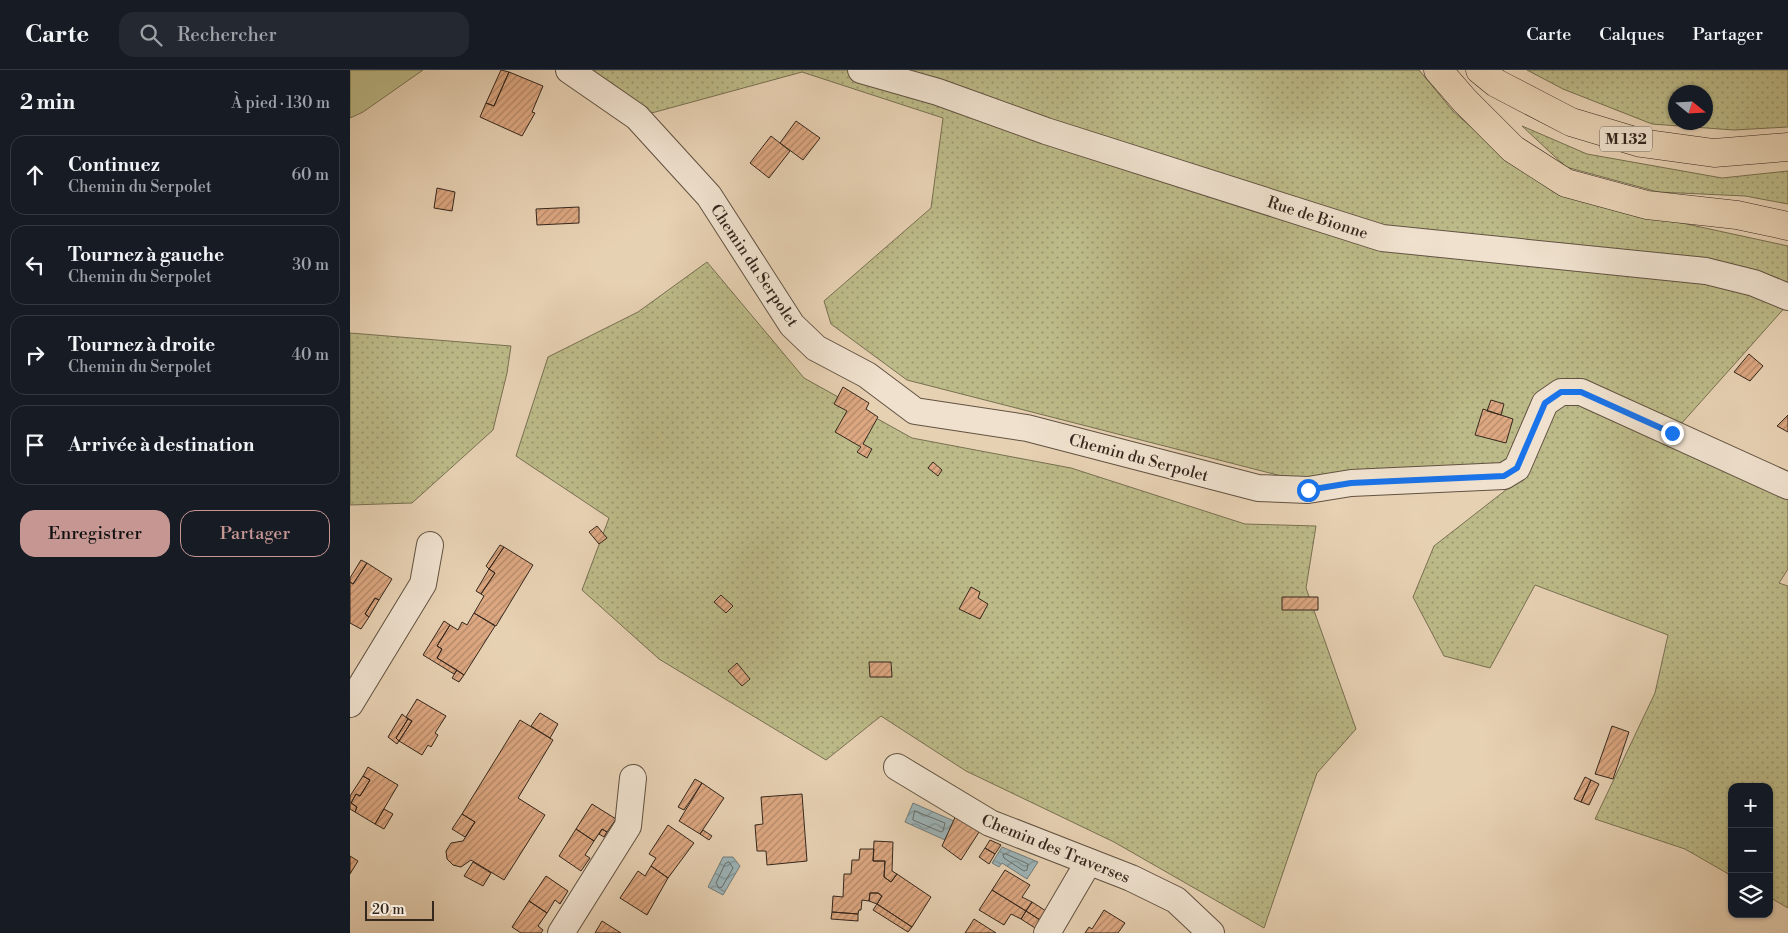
<!DOCTYPE html>
<html lang="fr">
<head>
<meta charset="utf-8">
<style>
  :root { --surface:#171b24; --page:#242831; --text:#f1f3f6; --muted:#9ea1a6; --line:#363941; --accent:#c59692 }
  body { margin:0; font-family:"Libre Bodoni",serif; background:var(--page); color:var(--text) }
  .controls { position:absolute; right:15px; bottom:15px; display:grid; overflow:hidden; border-radius:10px; box-shadow:0 1px 4px #0004 }
  .controls button { width:45px; height:45px; display:grid; place-items:center; padding:0; border:0; border-bottom:1px solid var(--line); background:var(--surface); color:var(--text); font:25px sans-serif }
  .compass { position:absolute; left:1318px; top:15px; width:45px; height:45px; border-radius:50%; background:var(--surface); box-shadow:0 1px 4px #0004; rotate:108deg }
  .scale { position:absolute; left:15px; bottom:12px; width:69px; box-sizing:border-box; padding-left:5px; border:2px solid #35271d; border-top:0; font-size:14px; line-height:18px; white-space:nowrap; color:#35271d; -webkit-text-stroke:4px #efe1ce; paint-order:stroke }
  .stop { position:absolute; width:15px; height:15px; margin:-11px; border:4px solid #1a73e8; border-radius:50%; background:#fff }
  .stop.end { background:#1a73e8; border-color:#fff; box-shadow:0 1px 5px #0008 }
  .list { margin:0; padding:0; list-style:none }
  h2 { display:flex; justify-content:space-between; align-items:center; height:65px; margin:0; padding:0 20px; font-size:21px }
  h2 small { font-size:16px; font-weight:400; color:var(--muted) }
  .list li { display:grid; grid-template-columns:32px 1fr auto; gap:15px; align-items:center; box-sizing:border-box; height:80px; margin:0 10px 10px; padding:0 10px; border:1px solid var(--line); border-radius:15px }
  .list b { display:block; font-size:19px; white-space:nowrap }
  .list p { margin:0; font-size:16px; white-space:nowrap; color:var(--muted) }
  .list em { font-size:16px; font-style:normal; color:var(--muted) }
  .actions { display:flex; gap:10px; padding:15px 20px }
  .actions a { flex:1; padding:11px 0; border:1px solid var(--accent); border-radius:15px; text-align:center; font-size:18px; color:var(--accent) }
  .actions .main { background:var(--accent); color:#111 }
  .icon { flex:none; width:28px; height:28px; fill:none; stroke:currentColor; stroke-width:2; stroke-linecap:round; stroke-linejoin:round }
  .map { position:relative; flex:none; width:1438px; height:863px; overflow:hidden }
  header { display:flex; align-items:center; gap:30px; box-sizing:border-box; height:70px; padding:0 25px; background:var(--surface); border-bottom:1px solid var(--line) }
  header strong { font-size:24px }
  nav { display:flex; gap:28px; margin-inline-start:auto; font-size:18px }
  .search { width:350px; height:45px; background:var(--page); display:flex; align-items:center; gap:12px; box-sizing:border-box; padding:0 18px; border-radius:15px; color:var(--muted); font-size:19px }
  main { display:flex }
  aside { flex:1; background:var(--surface) }
  .map>svg:first-child { display:block }
  .grass { fill:url(#grass-dots); stroke:#787052; fill-rule:evenodd }
  .garden { fill:#bcba88; stroke:#787052 }
  .water { fill:url(#water-waves); stroke:#737c7a }
  .lines { fill:none; stroke-linecap:round; stroke-linejoin:round }
  .shore { stroke:#686e6a; stroke-width:1 }
  .building { fill:url(#building-hatch); stroke:#35271d }
  .street-casing { stroke:#625242; stroke-width:28 }
  .primary-casing { stroke:#35271d; stroke-width:29 }
  .highway-casing { stroke:#35271d; stroke-width:29 }
  .street { stroke:#efe1ce; stroke-width:26 }
  .primary { stroke:#e7d1b3; stroke-width:28 }
  .highway { stroke:#e7d1b3; stroke-width:28 }
  .route { stroke:#1a73e8; stroke-width:6 }
  .labels { text-anchor:middle; stroke-width:4; stroke-linejoin:round; paint-order:stroke }
  .shield { fill:#efe1ce; stroke:#6d5f52; stroke-width:1 }
  .shield-label { font-size:15px; font-weight:bold; fill:#35271d }
  .street-label { font-size:16px; fill:#35271d; stroke:#efe1ce }
</style>
</head>
<body>
<header>
<strong>Carte</strong>
<div class="search"><svg class="icon" aria-label="search" viewBox="0 0 24 24"><circle cx="10" cy="10" r="6"/><path d="M15 15l6 6"/></svg>Rechercher</div>
<nav><a>Carte</a><a>Calques</a><a>Partager</a></nav>
</header>
<main>
<aside>
<h2>2 min<small>À pied · 130 m</small></h2>
<ul class="list">
<li><svg class="icon" aria-label="ahead" viewBox="0 0 24 24"><path d="M12 20V5M6 11l6-6 6 6"/></svg><div><b>Continuez</b><p>Chemin du Serpolet</p></div><em>60 m</em></li>
<li><svg class="icon" aria-label="left" viewBox="0 0 24 24"><path d="M17 20v-9H6M10 6l-5 5 5 5"/></svg><div><b>Tournez à gauche</b><p>Chemin du Serpolet</p></div><em>30 m</em></li>
<li><svg class="icon" aria-label="right" viewBox="0 0 24 24"><path d="M7 20v-9h11M14 6l5 5-5 5"/></svg><div><b>Tournez à droite</b><p>Chemin du Serpolet</p></div><em>40 m</em></li>
<li><svg class="icon" aria-label="arrive" viewBox="0 0 24 24"><path d="M6 21V4h12l-3 4 3 4H6"/></svg><div><b>Arrivée à destination</b></div></li>
</ul>
<div class="actions"><a class="main">Enregistrer</a><a>Partager</a></div>
</aside>
<div class="map">
<svg width="1438" height="863" viewBox="0 0 1438 863">
  <defs>
    <pattern id="grass-dots" width="8" height="8" patternUnits="userSpaceOnUse" patternTransform="scale(1.25)"><rect width="8" height="8" fill="#bcba88"/><path d="M2 2h.1M6 6h.1" fill="none" stroke="#9a976f" stroke-width="1.8" stroke-linecap="round"/></pattern>
    <pattern id="water-waves" width="16" height="10" patternUnits="userSpaceOnUse" patternTransform="scale(1.25)"><rect width="16" height="10" fill="#9cb4b8"/><path d="M0 5q4-4 8 0t8 0" fill="none" stroke="#809295"/></pattern>
    <pattern id="building-hatch" width="6" height="6" patternUnits="userSpaceOnUse" patternTransform="scale(1.25)"><rect width="6" height="6" fill="#dca781"/><path d="M-1 1l2-2M0 6l6-6M5 7l2-2" fill="none" stroke="#b38869"/></pattern>
  </defs>
  <rect width="100%" height="100%" fill="#e7d1b3"/>
  <filter id="stains"><feTurbulence type="fractalNoise" baseFrequency=".004" numOctaves="4"/><feColorMatrix values="0 0 0 0 .2 0 0 0 0 .09 0 0 0 0 .02 0 0 0 .5 -.17"/></filter>
  <radialGradient id="worn" r=".72"><stop offset=".6" stop-color="#630" stop-opacity="0"/><stop offset="1" stop-color="#630" stop-opacity=".3"/></radialGradient>
  <path class="grass" d="M232,0H1069L1103,41L1159,91L1272,140L1438,176V234L1323,363L1438,416V499L1429,513L1438,516V838L1419,827V717H1382V806L1335,779L1245,749L1305,623L1318,565L1185,515L1140,598L1094,586L1063,527L1084,476L1161,416L982,419L557,310L481,254L474,231L581,138L593,48L452,2L287,47Z
    M1177,0H1438V57L1384,60L1302,54L1213,19ZM1356,22V52H1326V22Z
    M1172,56L1237,84L1372,108L1438,101V134L1395,126L1308,122L1216,97Z
    M357,192L454,308L562,368L721,398L895,454L966,456L956,518L1006,659L967,703L914,858L764,772L616,701L531,646L476,690L309,589L232,520L259,448L166,386L198,287L288,242Z
    M0,263L161,276L157,303L143,360L62,433L0,435Z"/>
  <path class="garden" d="M0,0H73L13,42L0,48Z"/>
  <path class="water" d="M563,733L604,751L595,770L555,752Z
    M652,777L688,792L677,809L652,793L649,797L642,793Z
    M373,787H383L390,796L373,825L358,817Z"/>
  <g class="lines">
    <path class="shore" d="M565,741L595,753L593,761L591,762L563,750Z
      M656,784L678,794L677,800L674,801L654,788L653,785Z
      M379,792L383,798L372,817L369,818L366,813L375,794Z"/>
  </g>
  <path class="building" d="M151,0L159,2L144,36L136,33Z
    M159,2L193,16L182,42L185,43L172,66L130,47L136,33L144,36Z
    M446,51L470,68L453,90L430,73Z
    M421,66L440,81L419,108L400,93Z
    M87,118L105,122L102,141L84,138Z
    M229,137V153L187,155L186,139Z
    M1399,284L1413,296L1400,311L1384,302Z
    M493,317L519,333L516,339L528,347L513,374L522,379L517,388L507,382L511,377L485,362L497,341L484,334Z
    M1141,330L1154,334L1151,345L1137,341Z
    M1133,339L1163,349L1156,373L1125,365Z
    M1438,345V362L1427,356Z
    M583,392L592,400L588,406L578,398Z
    M247,456L257,468L249,474L239,462Z
    M150,475L154,477L139,499L136,496Z
    M154,477L183,495L146,556L124,543L134,526L131,524L145,503L139,499Z
    M11,490L17,493L3,514L0,512V508Z
    M17,493L42,509L29,530L25,528L15,544L19,547L11,559L0,553V512L3,514Z
    M139,499L145,503L131,524L126,521Z
    M621,517L630,522L628,528L638,534L630,549L609,539Z
    M371,525L383,536L376,543L364,532Z
    M932,527H968V540H932Z
    M25,528L29,530L19,547L15,544Z
    M124,543L145,556L114,605L87,588L92,579L87,576L100,555L108,560L112,552L117,555Z
    M94,551L100,555L87,576L92,579L87,588L107,600L104,604L73,585Z
    M519,592H541L542,607H520Z
    M387,593L400,609L392,616L378,601Z
    M107,600L114,605L109,612L102,608Z
    M67,629L96,646L85,663L88,665L81,677L78,675L72,685L49,671L62,651L56,647Z
    M190,643L208,654L200,668L181,656Z
    M52,644L58,649L46,668L49,671L47,674L38,667Z
    M58,649L62,651L49,671L46,668Z
    M170,650L203,670L168,728L195,745L154,810L121,790L111,797L103,795L97,789L96,781L101,773L113,771L125,752L112,744Z
    M1262,656L1279,662L1263,709L1245,704Z
    M18,697L48,715L25,754L5,742L7,737L1,733L6,724L10,726L20,710L13,706Z
    M13,706L20,710L10,726L6,724L1,733L7,737L5,742L0,739V726Z
    M1235,707L1241,710L1231,732L1224,729Z
    M345,709L352,713L334,740L328,737Z
    M1241,710L1249,714L1239,735L1231,732Z
    M352,713L374,728L350,764L329,751Z
    M452,724L457,791L417,795L416,781H407L405,755L413,754L411,727Z
    M242,734L266,749L257,762L252,759L244,771L226,759Z
    M34,739L43,744L34,759L25,754Z
    M607,743L631,759L611,790L592,776Z
    M112,744L125,752L115,767L102,759Z
    M318,755L344,773L318,808L301,796L306,788L299,784Z
    M226,759L244,771L235,785L240,788L231,801L209,786Z
    M252,759L257,762L254,767L249,764Z
    M353,760L362,766L359,770L350,764Z
    M640,770L651,775L645,784L635,778Z
    M524,771L543,772L542,801L547,804L541,812L534,807L535,791H523Z
    M635,778L645,784L639,794L629,787Z
    M510,779H524L523,791H535L534,807L541,812L547,804L581,827L562,857L527,834L532,826L528,823H520L519,831L512,830L511,840H509L508,844L482,842L483,826L493,827L494,804H501L502,790H509Z
    M0,786L8,791L0,804Z
    M123,792L141,803L133,816L114,806Z
    M301,796L318,808L297,845L270,828L288,801L295,806Z
    M655,800L680,815L672,827L682,832L676,841L642,820Z
    M196,806L218,821L210,834L205,830L197,843L179,831Z
    M642,820L676,841L671,849L661,844L654,855L629,840Z
    M520,823H528L532,826L527,834L519,831Z
    M179,831L197,843L188,856L193,860L191,863H171L162,857Z
    M682,832L696,841L690,850L676,841Z
    M527,834L562,857L558,862L523,840Z
    M754,840L775,853L768,863H735L739,857L742,859Z
    M676,841L690,850L685,858L671,849Z
    M482,842L508,844V851L481,849Z
    M624,849L646,863H615Z
    M252,851L271,863H245Z"/>
  <g class="lines">
    <g class="street-casing">
      <path id="street" d="M219,0L287,47L359,126L442,255L466,278L517,305L565,341L677,358L908,418L958,420L1001,413L1154,406L1167,398L1195,333L1211,322H1231L1438,416
        M511,0L588,22L696,61L1032,168L1356,201L1404,213L1438,227
        M0,634L73,514L80,475
        M547,697L640,753L781,808L826,830L861,863
        M211,863L278,756L283,708
        M697,863L738,793"/>
    </g>
    <g class="primary-casing">
      <path id="primary" d="M1130,0L1146,13L1221,52L1291,73L1364,83L1438,77"/>
    </g>
    <g class="highway-casing">
      <path id="highway" d="M1088,0L1115,31L1163,79L1216,113L1297,135L1387,145L1438,156"/>
    </g>
    <use href="#street" class="street"/>
    <use href="#primary" class="primary"/>
    <use href="#highway" class="highway"/>
  </g>
  <g class="lines">
    <path class="route" d="M958,420L1001,413L1154,406L1167,398L1195,333L1211,322H1231L1322,363"/>
  </g>
  <g class="labels">
    <rect class="shield" x="1250" y="56.5" width="52" height="25" rx="4"/>
    <g class="shield-label">
      <text x="1276" y="74">M 132</text>
    </g>
    <g class="street-label">
      <text transform="translate(968 147) rotate(18)" y="6">Rue de Bionne</text>
      <text transform="translate(405 195) rotate(56)" y="6">Chemin du Serpolet</text>
      <text transform="translate(789 387) rotate(15)" y="6">Chemin du Serpolet</text>
      <text transform="translate(706 778) rotate(22)" y="6">Chemin des Traverses</text>
    </g>
  </g>
  <rect width="100%" height="100%" filter="url(#stains)"/>
  <rect width="100%" height="100%" fill="url(#worn)"/>
</svg>
<div class="controls">
<button>+</button>
<button>−</button>
<button><svg class="icon" aria-label="layers" viewBox="0 0 24 24"><path d="M12 4l9 5-9 5-9-5zM3 14l9 5 9-5"/></svg></button>
</div>
<svg class="compass" viewBox="-18 -18 36 36"><path d="M0-13l5 13h-10z" fill="#e53935"/><path d="M0 13l5-13h-10z" fill="#9ea1a6"/></svg>
<div class="scale">20 m</div>
<div class="stop" style="left:958px;top:420px"></div>
<div class="stop end" style="left:1322px;top:363px"></div>
</div>
</main>
</body>
</html>
